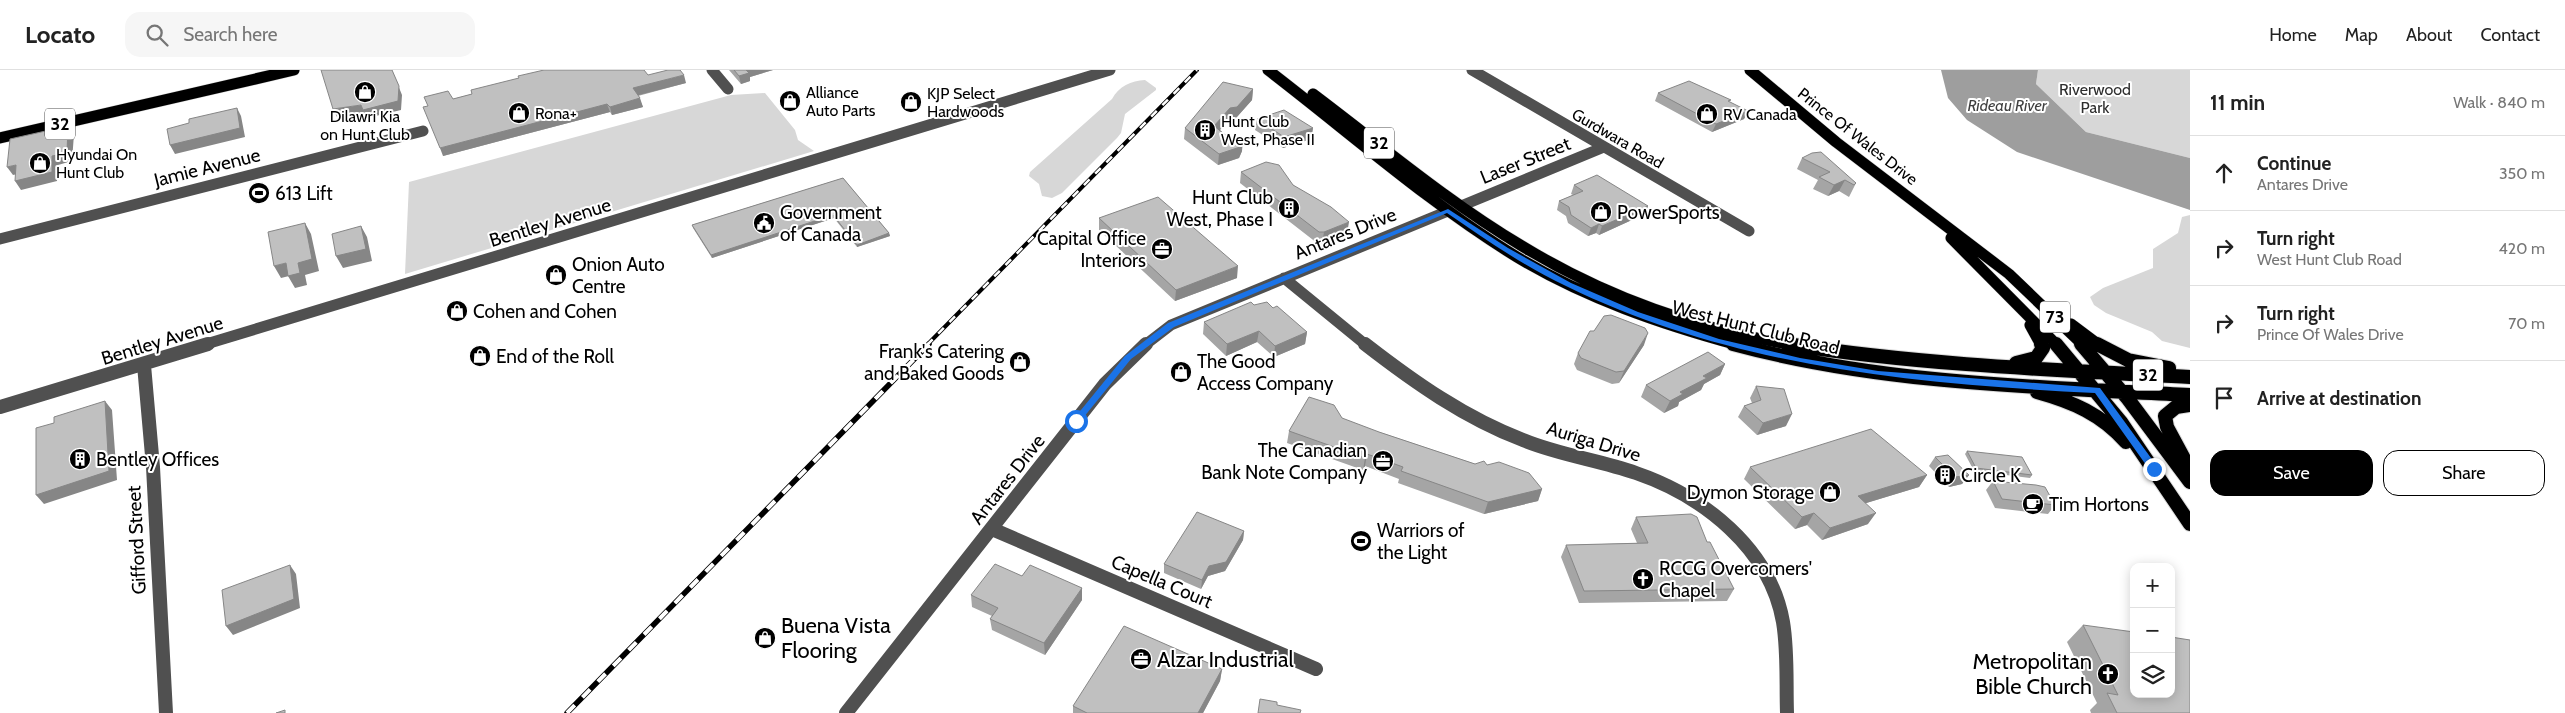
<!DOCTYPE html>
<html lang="en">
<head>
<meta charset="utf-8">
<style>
  :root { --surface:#fff; --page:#f6f6f6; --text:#222; --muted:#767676; --line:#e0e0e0; --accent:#000 }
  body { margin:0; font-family:Cabin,sans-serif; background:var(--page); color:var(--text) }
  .controls { position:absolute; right:15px; bottom:15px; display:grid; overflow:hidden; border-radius:10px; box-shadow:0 2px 12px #0003 }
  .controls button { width:45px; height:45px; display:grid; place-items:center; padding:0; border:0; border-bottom:1px solid var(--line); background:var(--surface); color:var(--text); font:25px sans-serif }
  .stop { position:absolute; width:15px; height:15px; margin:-11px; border:4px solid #1a73e8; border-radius:50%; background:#fff }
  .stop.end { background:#1a73e8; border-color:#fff; box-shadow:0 1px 5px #0008 }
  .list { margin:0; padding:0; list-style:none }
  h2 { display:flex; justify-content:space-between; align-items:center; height:65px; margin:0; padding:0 20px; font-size:21px }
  h2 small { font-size:16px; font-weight:400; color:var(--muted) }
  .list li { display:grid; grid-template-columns:32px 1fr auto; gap:15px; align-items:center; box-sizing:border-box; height:75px; padding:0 20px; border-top:1px solid var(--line) }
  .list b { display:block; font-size:19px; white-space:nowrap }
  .list p { margin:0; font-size:16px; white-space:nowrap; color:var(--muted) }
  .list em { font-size:16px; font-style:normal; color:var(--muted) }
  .actions { display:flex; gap:10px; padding:15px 20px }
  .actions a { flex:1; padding:11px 0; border:1px solid var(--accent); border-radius:15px; text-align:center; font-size:18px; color:var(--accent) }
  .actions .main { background:var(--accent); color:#fff }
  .icon { flex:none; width:28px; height:28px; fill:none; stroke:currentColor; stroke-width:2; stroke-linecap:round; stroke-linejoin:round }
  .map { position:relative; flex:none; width:2190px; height:643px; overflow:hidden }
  header { display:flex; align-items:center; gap:30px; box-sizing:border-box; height:70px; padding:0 25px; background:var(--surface); border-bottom:1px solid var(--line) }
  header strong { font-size:24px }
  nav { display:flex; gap:28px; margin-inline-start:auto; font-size:18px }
  .search { width:350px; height:45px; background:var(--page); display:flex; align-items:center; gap:12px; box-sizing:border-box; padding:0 18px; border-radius:15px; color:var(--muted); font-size:19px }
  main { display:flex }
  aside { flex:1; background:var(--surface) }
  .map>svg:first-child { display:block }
  .green { fill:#d7d7d7 }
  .water { fill:#9e9e9e }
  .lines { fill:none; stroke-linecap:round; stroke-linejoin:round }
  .major-far1-casing { stroke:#dbdbdb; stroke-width:12 }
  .major-casing { stroke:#dbdbdb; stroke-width:16 }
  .minor-far1 { stroke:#505050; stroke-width:11 }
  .minor { stroke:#505050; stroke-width:14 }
  .major-far1 { stroke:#000; stroke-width:11 }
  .major { stroke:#000; stroke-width:14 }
  .rail-far1-casing { stroke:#000; stroke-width:4 }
  .rail-casing { stroke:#000; stroke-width:5.5 }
  .rail-far1 { stroke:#fff; stroke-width:2.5; stroke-dasharray:8; stroke-linecap:butt }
  .rail { stroke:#fff; stroke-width:4; stroke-dasharray:11; stroke-linecap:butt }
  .wall { fill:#a5a5a5 }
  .shaded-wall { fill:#868686 }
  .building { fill:#c0c0c0; stroke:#868686 }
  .route { fill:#1a73e8 }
  .labels { text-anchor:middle; stroke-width:4; stroke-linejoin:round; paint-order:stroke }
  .far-park-label { font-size:16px; fill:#2e2e2e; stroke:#fff }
  .far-poi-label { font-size:16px; fill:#000; stroke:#fff; text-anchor:start }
  .far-water-label { font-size:16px; font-style:italic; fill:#3f3f3f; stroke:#fff }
  .far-street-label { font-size:16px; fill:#000; stroke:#fff }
  .shield { fill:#fff; stroke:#4c4c4c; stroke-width:1 }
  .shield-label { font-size:18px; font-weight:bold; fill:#000 }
  .street-label { font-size:19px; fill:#000; stroke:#fff }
  .poi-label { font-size:19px; fill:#000; stroke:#fff; text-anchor:start }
  .near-poi-label { font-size:22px; fill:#000; stroke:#fff; text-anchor:start }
</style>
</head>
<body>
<header>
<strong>Locato</strong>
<div class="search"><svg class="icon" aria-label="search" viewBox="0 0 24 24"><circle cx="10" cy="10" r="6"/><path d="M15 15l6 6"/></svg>Search here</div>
<nav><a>Home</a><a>Map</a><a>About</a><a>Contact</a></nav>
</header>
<main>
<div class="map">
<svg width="2190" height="643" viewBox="0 0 2190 643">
  <rect width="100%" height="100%" fill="#fff"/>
  <path class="green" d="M2038,0H2190V88L2086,62L2036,14Z
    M1145,10L1156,18V20L1125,44L1121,63L1117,68L1062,123L1052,128L1042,126L1039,114L1029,106L1030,102L1112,29C1119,16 1131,11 1145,10Z
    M765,23L795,60L798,70L814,81L405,204L409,112L731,25Z
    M2190,145V278L2162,271L2152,262L2106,243L2094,235L2090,227L2103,218L2153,198V179L2178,163L2182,147Z"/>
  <path class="water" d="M1941,0H2038L2036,14L2086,62L2190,88V140L2017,82L1967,50L1948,28Z"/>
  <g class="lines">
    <g class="major-far1-casing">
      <path id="major-far1" d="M1268,0C1349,62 1430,134 1517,187C1585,228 1661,254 1738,275
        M1750,0L1836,72L2009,204L2083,275
        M1313,24C1382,76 1448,132 1522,176C1604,226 1700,261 1795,275
        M0,68L294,0
        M1951,168L2057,275
        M2071,254L2099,275
        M2030,255L2041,275"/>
    </g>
    <g class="major-casing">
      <path id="major" d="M1733,274C1881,314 2038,317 2190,325
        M1787,274C1921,295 2055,300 2190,307
        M2056,274L2121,352L2190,454
        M2081,274L2128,329L2190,412
        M2097,274L2128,290L2169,298
        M2016,293L2036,288L2043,278L2041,274
        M2037,322C2073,332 2101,344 2126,372
        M2188,396L2167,357L2165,346L2176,337L2190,335"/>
    </g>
    <path class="minor-far1" d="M712,0L728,19
      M1472,0L1749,161
      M1461,136L1604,77
      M0,169L423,61
      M1284,208L1366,275
      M203,275L1110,0
      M1145,275L1171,255L1448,141"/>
    <path class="minor" d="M1365,274C1414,312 1465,348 1523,370C1559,385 1599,390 1636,403C1703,426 1770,478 1783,552C1788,582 1786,613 1787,643
      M144,295L153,397L166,643
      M0,337L208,274
      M992,459L1316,599
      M846,643L1105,314L1146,274"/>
    <use href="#major-far1" class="major-far1"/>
    <use href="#major" class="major"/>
    <g class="rail-far1-casing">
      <path id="rail-far1" d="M927,275L1197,0"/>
    </g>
    <g class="rail-casing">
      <path id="rail" d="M567,643L929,274"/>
    </g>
    <use href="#rail-far1" class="rail-far1"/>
    <use href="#rail" class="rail"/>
  </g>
  <path class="wall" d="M729,0H773L750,7V11L741,14Z
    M648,5L686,13L638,26L643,37L612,45L610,42L443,86L453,29L472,24Z
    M1253,19L1252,30L1236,48L1229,49L1220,60L1242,81L1239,88L1218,95L1184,69L1185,58Z
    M1658,23L1748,41L1744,49L1712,62L1655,31Z
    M1257,49L1313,58L1311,69L1283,78L1255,60Z
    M1802,88L1856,113L1849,127L1839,121L1828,126L1813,119L1818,110L1797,99Z
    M1241,102L1293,115L1347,164L1322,174L1317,173L1240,113Z
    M843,108L889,163L890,166L857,177L834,148L712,188L693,158L692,155Z
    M1574,115L1648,136L1645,144L1599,165L1596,163L1588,166L1568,153L1566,146L1557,140L1559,131L1573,125L1571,124Z
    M1099,148L1237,208L1175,231L1099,160Z
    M1254,235L1273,238L1307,262L1305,274L1274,287L1257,272L1226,286L1203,264L1204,252Z
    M1644,275L1619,313L1612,314L1577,300L1574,294L1578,283Z
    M1725,294L1720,305L1704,314L1701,320L1679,332L1678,336L1664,343L1641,327L1646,315Z
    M1756,316L1786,356L1757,365L1738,347L1744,336L1752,333L1750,328Z
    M1289,361L1379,362L1475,394L1487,395L1542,419L1538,431L1484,444L1398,413L1399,409L1365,396L1363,400L1287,373Z
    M1967,381L2032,405L2030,408L1974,401L1965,384Z
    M1935,387L1969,405L1962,414L1949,417L1929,396Z
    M1750,397L1927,405L1919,417L1866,433L1868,454L1822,470L1807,455L1795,459L1744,409Z
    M1993,411L2055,435L2048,444L1995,438L1986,420Z
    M1636,447L1707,472L1734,519L1727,531L1579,533L1561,487L1566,475L1637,473L1631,459Z
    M1244,461L1243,470L1225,501L1208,506L1201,519L1164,503V494Z
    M1022,506L1082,518V530L1045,585L992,560L990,549L992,546L972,537L971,525Z
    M2083,555L2190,643H2091L2090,640L2097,633L2067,572Z
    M1222,599L1220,611L1203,643H1073V636Z"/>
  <path class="shaded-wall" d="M392,0L402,25L401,40L367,48L363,40Z
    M746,0H773L750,7V11L741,14L739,6Z
    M684,5L686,13L635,26L633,18Z
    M1253,19L1252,30L1236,48L1229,49L1214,67V56L1230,38Z
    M640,28L643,37L612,45L610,37Z
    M607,34L610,42L443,86L440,78Z
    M361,35L365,43L337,47L333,39Z
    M237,38L241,46L245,67L175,84L170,75Z
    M1748,41L1744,49L1712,62L1716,54Z
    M68,56L74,64L72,91L58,95L57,111L21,120L15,111L52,86Z
    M1313,58L1311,69L1283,78L1284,67Z
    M1243,70L1242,81L1239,88L1218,95L1219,84Z
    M16,95L22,103L13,105L7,97Z
    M1845,110L1839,121L1828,126L1834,115Z
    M1648,136L1645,144L1599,165L1602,156Z
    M833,145L834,148L712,188L711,185Z
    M1349,152L1347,164L1322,174L1324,162Z
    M305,153L311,164L319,201L305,205L307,215L295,218L288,206L298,193Z
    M1599,154L1596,163L1588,166L1591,158Z
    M361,156L367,167L372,191L343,198L336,186Z
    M889,163L890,166L857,177V175Z
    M286,193L293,205L281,208L274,196Z
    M1238,196L1237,208L1175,231L1176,220Z
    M1259,261L1257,272L1226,286L1227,274Z
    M1307,262L1305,274L1274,287L1275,276Z
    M1648,263L1644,275L1619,313L1624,301Z
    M1725,294L1720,305L1704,314L1701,320L1679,332L1678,336L1664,343L1670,331L1680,322L1703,306Z
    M105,331L112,340L117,410L44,434L36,425Z
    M1792,344L1786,356L1757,365L1763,353Z
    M1367,384L1365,396L1363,400L1365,388Z
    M1927,405L1919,417L1850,438L1858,426Z
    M1969,405L1962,414L1949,417L1955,407Z
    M1542,419L1538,431L1484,444L1488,432Z
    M1814,443L1807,455L1795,459L1802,447Z
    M1876,443L1868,454L1822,470L1830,458Z
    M1244,461L1243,470L1225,501L1208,506L1201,519L1202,510L1209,496Z
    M290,495L296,504L300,538L233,565L226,556Z
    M1082,518V530L1045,585L1044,573Z
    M1222,599L1220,611L1203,643H1198Z"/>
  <path class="building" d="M321,0H392L399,16L398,31L363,40L361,35L333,39Z
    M544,0H644L648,5L668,0H680L684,5L633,18L640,28L610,37L607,34L440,78L423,37L428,36L424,27L448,21L453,29L472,24L471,20L519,8L518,6Z
    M734,0H746L749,3L739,6Z
    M1689,11L1731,30L1728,31L1748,41L1716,54L1658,23Z
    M1223,12L1253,19L1237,37L1230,38L1214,56L1228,67L1243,70L1240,77L1219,84L1185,58Z
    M237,38L240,58L170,75L167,59L189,53V49Z
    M1284,40L1313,58L1284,67L1257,49Z
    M68,56L67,83L52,86V102L15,111L16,95L7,97L10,69Z
    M1821,82L1856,113L1854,115L1845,110L1834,115L1819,107L1830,102L1802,88L1812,83Z
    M1266,92L1279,95L1293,115L1331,137L1349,152L1324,162H1319L1241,102Z
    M1597,105L1648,136L1602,156L1599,154L1591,158L1571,145L1569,137L1559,131L1583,121L1574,115Z
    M843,108L889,163L857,175L833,145L711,185L692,155Z
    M1158,127L1238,196L1176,220L1099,148Z
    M305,153L312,189L298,193L300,203L288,206L286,193L274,196L268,162Z
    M361,156L366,179L336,186L332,164Z
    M1251,232L1254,235L1267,232L1273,238L1277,236L1307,262L1275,276L1259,261L1227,274L1204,252Z
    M1611,245L1645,258L1648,263L1624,301L1616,302L1581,288L1578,283L1590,261H1594L1604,246Z
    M1708,282L1725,294L1703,306L1707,308L1680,322L1683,324L1670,331L1646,315Z
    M1756,316L1784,319L1792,344L1763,353L1744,336L1761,330Z
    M1309,327L1334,335L1342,348L1379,362L1475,394L1484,391L1487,395L1499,392L1529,403L1542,419L1488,432L1401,401L1403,397L1367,384L1365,388L1289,361Z
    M105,331L109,401L36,425V358L54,353V347Z
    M1871,359L1927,405L1858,426L1876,443L1830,458L1814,443L1802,447L1750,397Z
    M1967,381L2022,387L2032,405L1976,398Z
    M1948,385L1969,405L1955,407L1935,387Z
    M1993,411L2036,415L2045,417L2055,435L2002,429Z
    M1197,442L1244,461L1226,492L1209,496L1202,510L1164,494Z
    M1691,444L1697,447L1707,472H1710L1734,519L1584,521L1566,475L1648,473L1636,447Z
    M995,494L1022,506L1030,495L1082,518L1044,573L990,549L998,538L971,525Z
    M290,495L294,529L226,556L222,520Z
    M2083,555L2134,562V624H2171V567L2190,570V643H2117L2107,623L2118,625Z
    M1124,556L1222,599L1198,643H1087L1073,636Z
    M1260,629L1277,632V635L1301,640L1300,643H1258Z
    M285,640V643H276Z"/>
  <path class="route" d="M1448,139L1508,178L1571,213L1638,242L1719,269L1800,288L1878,301L2100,318L2159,399L2151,402L2095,323C1914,314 1731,297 1566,216C1524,196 1486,170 1447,143L1174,257L1131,289L1079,353L1072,351L1125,286L1168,253Z"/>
  <defs>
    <g id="shop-disc" transform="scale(1.125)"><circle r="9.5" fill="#000" stroke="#fff"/><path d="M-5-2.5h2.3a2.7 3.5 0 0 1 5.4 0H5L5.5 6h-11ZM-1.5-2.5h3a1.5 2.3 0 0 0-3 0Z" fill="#fff"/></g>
    <g id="building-disc" transform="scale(1.125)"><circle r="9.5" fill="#000" stroke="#fff"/><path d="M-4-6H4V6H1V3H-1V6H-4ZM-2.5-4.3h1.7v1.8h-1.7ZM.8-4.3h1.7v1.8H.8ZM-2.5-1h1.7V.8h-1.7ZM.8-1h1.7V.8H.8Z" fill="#fff"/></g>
    <g id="stadium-disc" transform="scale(1.125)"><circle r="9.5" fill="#000" stroke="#fff"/><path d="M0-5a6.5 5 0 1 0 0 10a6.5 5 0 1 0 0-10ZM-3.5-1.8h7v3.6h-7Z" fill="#fff"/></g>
    <g id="civic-disc" transform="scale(1.125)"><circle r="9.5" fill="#000" stroke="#fff"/><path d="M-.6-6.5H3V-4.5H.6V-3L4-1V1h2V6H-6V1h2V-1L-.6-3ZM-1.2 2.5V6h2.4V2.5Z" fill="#fff"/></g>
    <g id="office-disc" transform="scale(1.125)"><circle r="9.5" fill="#000" stroke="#fff"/><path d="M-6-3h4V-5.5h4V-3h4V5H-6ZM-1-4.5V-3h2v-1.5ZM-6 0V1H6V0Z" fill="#fff"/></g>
    <g id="cafe-disc" transform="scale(1.125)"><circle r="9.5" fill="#000" stroke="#fff"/><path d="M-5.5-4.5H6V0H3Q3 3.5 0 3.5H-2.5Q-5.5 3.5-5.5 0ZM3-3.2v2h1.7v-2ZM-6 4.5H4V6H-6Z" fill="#fff"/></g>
    <g id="church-disc" transform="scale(1.125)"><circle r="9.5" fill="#000" stroke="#fff"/><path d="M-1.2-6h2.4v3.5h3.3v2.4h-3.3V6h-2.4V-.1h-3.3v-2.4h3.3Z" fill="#fff"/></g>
  </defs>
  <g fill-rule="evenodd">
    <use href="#shop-disc" x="365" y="22"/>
    <use href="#shop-disc" x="790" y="31"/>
    <use href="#shop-disc" x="911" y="32"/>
    <use href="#shop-disc" x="519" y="43"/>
    <use href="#shop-disc" x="1707" y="44"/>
    <use href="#building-disc" x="1205" y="60"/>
    <use href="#shop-disc" x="40" y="93"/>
    <use href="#stadium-disc" x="259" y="123"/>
    <use href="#building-disc" x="1289" y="138"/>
    <use href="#shop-disc" x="1601" y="142"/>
    <use href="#civic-disc" x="764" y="153"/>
    <use href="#office-disc" x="1162" y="179"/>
    <use href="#shop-disc" x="556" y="205"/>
    <use href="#shop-disc" x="457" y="241"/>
    <use href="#shop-disc" x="480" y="286"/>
    <use href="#shop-disc" x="1020" y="292"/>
    <use href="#shop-disc" x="1181" y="302"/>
    <use href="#building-disc" x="80" y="389"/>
    <use href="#office-disc" x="1383" y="391"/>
    <use href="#building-disc" x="1945" y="405"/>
    <use href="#shop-disc" x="1830" y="422"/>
    <use href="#cafe-disc" x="2033" y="434"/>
    <use href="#stadium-disc" x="1361" y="471"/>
    <use href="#church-disc" x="1643" y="509"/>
    <use href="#shop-disc" x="765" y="568"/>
    <use href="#office-disc" x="1141" y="589"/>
    <use href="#church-disc" x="2108" y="604"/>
  </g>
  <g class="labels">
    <g class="far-park-label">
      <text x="2095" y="25">Riverwood<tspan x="2095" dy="18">Park</tspan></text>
    </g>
    <g class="far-poi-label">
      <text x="806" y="28">Alliance<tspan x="806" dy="18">Auto Parts</tspan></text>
      <text x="927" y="29">KJP Select<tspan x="927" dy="18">Hardwoods</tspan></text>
      <text x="535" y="49">Rona+</text>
      <text x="1723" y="50">RV Canada</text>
      <text x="365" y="52" text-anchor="middle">Dilawri Kia<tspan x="365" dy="18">on Hunt Club</tspan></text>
      <text x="1221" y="57">Hunt Club<tspan x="1221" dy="18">West, Phase II</tspan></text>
      <text x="56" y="90">Hyundai On<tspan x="56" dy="18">Hunt Club</tspan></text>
    </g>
    <g class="far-water-label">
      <text x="2007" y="41">Rideau River</text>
    </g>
    <g class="far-street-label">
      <text transform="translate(1858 66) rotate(38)" y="6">Prince Of Wales Drive</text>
      <text transform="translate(1618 68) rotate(30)" y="6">Gurdwara Road</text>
    </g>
    <g class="shield">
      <rect x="45" y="38.5" width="30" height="31" rx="4"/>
      <rect x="1364" y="57.5" width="30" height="31" rx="4"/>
      <rect x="2040" y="231.5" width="30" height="31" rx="4"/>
      <rect x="2133" y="289.5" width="30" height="31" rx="4"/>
    </g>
    <g class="shield-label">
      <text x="60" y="60">32</text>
      <text x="1379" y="79">32</text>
      <text x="2055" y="253">73</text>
      <text x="2148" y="311">32</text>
    </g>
    <g class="street-label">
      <text transform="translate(1525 90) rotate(-22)" y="7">Laser Street</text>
      <text transform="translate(207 97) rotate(-14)" y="7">Jamie Avenue</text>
      <text transform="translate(550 152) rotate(-17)" y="7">Bentley Avenue</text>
      <text transform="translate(1345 163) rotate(-22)" y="7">Antares Drive</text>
      <text transform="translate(1756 257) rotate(14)" y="7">West Hunt Club Road</text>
      <text transform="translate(162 270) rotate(-17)" y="7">Bentley Avenue</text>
      <text transform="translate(1594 371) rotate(17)" y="7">Auriga Drive</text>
      <text transform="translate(1007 409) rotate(-52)" y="7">Antares Drive</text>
      <text transform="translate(136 470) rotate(-93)" y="7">Gifford Street</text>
      <text transform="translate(1162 511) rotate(23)" y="7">Capella Court</text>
    </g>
    <g class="poi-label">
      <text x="275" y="130">613 Lift</text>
      <text x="1273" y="134" text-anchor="end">Hunt Club<tspan x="1273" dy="22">West, Phase I</tspan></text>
      <text x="780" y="149">Government<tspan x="780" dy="22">of Canada</tspan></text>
      <text x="1617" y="149">PowerSports</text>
      <text x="1146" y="175" text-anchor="end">Capital Office<tspan x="1146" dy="22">Interiors</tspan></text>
      <text x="572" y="201">Onion Auto<tspan x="572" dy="22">Centre</tspan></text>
      <text x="473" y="248">Cohen and Cohen</text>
      <text x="1004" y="288" text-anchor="end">Frank's Catering<tspan x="1004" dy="22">and Baked Goods</tspan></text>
      <text x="496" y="293">End of the Roll</text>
      <text x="1197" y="298">The Good<tspan x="1197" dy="22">Access Company</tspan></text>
      <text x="1367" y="387" text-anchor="end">The Canadian<tspan x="1367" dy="22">Bank Note Company</tspan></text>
      <text x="96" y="396">Bentley Offices</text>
      <text x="1961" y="412">Circle K</text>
      <text x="1814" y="429" text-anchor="end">Dymon Storage</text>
      <text x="2049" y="441">Tim Hortons</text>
      <text x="1377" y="467">Warriors of<tspan x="1377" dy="22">the Light</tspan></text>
      <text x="1659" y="505">RCCG Overcomers'<tspan x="1659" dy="22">Chapel</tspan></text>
    </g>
    <g class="near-poi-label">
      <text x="781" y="563">Buena Vista<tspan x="781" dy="25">Flooring</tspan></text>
      <text x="1157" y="597">Alzar Industrial</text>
      <text x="2092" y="599" text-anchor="end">Metropolitan<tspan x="2092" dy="25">Bible Church</tspan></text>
    </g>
  </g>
</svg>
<div class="controls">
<button>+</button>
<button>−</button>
<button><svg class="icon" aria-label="layers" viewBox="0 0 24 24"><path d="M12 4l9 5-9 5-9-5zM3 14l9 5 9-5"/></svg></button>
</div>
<div class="stop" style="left:1076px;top:351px"></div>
<div class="stop end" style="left:2154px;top:399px"></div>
</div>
<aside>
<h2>11 min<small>Walk · 840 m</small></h2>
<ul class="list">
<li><svg class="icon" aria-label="ahead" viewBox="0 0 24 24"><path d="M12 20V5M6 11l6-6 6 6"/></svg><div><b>Continue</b><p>Antares Drive</p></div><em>350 m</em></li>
<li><svg class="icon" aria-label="right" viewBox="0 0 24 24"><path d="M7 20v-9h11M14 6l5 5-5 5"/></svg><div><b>Turn right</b><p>West Hunt Club Road</p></div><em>420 m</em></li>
<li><svg class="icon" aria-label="right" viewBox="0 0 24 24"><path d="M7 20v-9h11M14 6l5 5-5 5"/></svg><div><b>Turn right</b><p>Prince Of Wales Drive</p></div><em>70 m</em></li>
<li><svg class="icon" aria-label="arrive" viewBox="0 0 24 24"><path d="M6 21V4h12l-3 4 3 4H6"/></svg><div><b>Arrive at destination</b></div></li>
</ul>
<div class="actions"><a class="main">Save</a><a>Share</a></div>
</aside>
</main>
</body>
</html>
